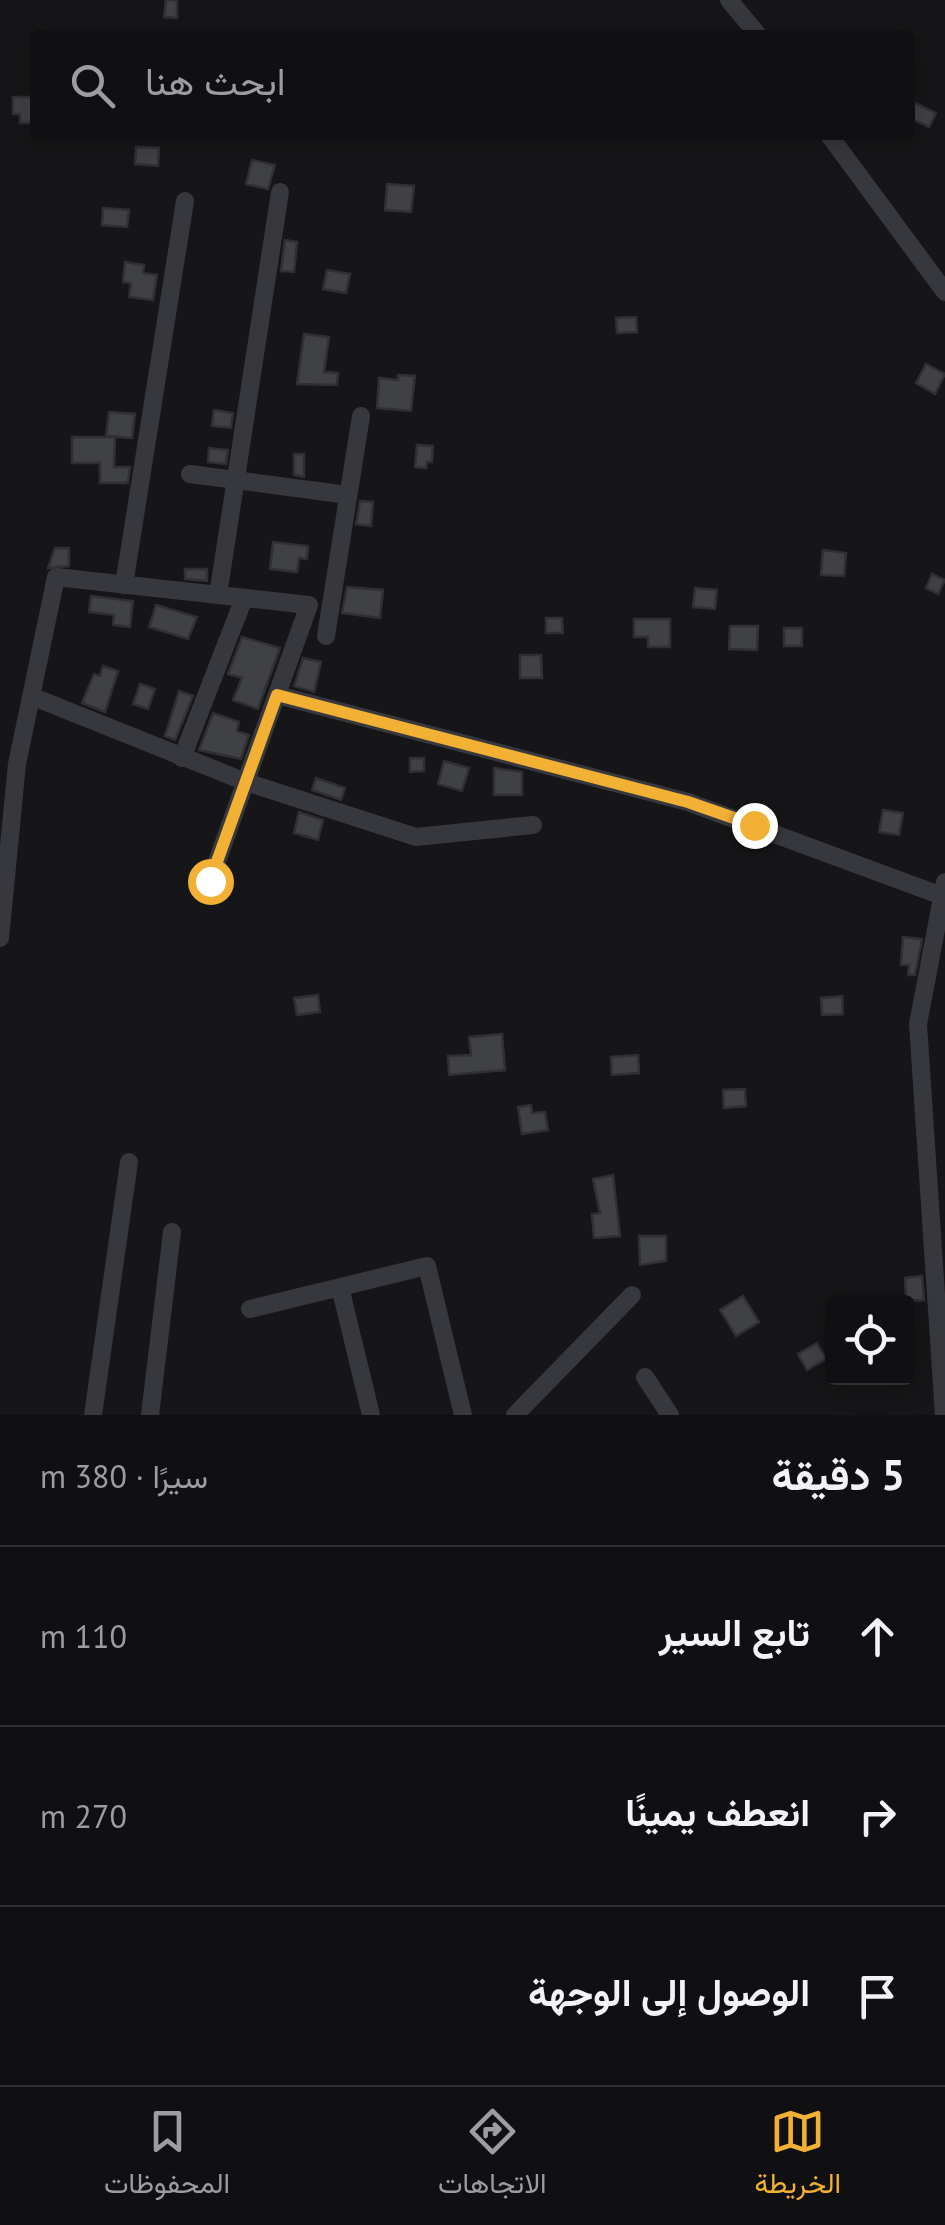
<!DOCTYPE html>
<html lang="ar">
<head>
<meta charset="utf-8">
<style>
  :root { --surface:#101012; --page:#19191b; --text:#f1f3f6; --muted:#9c9d9f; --line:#303032; --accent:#f2b134 }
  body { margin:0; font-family:"PT Sans",Vazirmatn,sans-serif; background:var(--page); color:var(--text); direction:rtl }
  .controls { position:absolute; right:30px; bottom:30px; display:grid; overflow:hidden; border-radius:10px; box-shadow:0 5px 25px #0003 }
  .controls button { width:90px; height:90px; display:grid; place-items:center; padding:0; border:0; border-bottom:2px solid var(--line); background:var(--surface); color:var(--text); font:50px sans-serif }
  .stop { position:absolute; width:30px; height:30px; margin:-22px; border:8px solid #f2b134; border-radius:50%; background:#fff }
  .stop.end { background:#f2b134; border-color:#fff; box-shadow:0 2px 10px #0008 }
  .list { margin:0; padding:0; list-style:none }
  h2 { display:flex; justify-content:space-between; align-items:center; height:130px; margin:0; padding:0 40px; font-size:42px }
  h2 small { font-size:32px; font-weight:400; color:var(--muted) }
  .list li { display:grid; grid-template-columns:65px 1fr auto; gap:30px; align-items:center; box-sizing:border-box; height:180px; padding:0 40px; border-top:2px solid var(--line) }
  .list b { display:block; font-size:38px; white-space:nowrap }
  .list em { font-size:32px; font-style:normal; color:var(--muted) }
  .icon { flex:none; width:55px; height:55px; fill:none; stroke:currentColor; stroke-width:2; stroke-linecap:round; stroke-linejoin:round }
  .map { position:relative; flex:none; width:945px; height:1415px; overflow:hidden; direction:ltr }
  .search { position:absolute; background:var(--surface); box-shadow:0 5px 25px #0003; left:30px; right:30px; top:30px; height:110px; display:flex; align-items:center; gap:25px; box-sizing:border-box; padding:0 35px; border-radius:10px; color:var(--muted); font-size:38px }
  .sheet { height:670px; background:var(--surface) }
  nav { display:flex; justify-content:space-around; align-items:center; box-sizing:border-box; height:140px; border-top:2px solid var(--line); background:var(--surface); font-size:28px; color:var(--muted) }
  nav a { display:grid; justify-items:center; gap:5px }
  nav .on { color:var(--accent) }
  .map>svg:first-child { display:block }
  .building { fill:#404145; stroke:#303034; stroke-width:2.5 }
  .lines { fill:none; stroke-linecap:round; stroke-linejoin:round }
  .minor { stroke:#37383d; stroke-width:18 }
  .route { stroke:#f2b134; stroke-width:12 }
</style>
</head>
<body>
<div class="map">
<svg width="945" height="1415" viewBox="0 0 945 1415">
  <rect width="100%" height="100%" fill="#161618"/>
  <path class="building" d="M166,0H177V18L164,17Z
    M13,97H33V123H20V114H13Z
    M913,102L936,113L929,127L910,118Z
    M136,147L159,148L158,166L135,164Z
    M252,160L275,165L268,189L246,184Z
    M387,184L414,186L411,212L385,210Z
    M103,208L129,210L127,227L102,225Z
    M285,240L297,242L294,272L281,271Z
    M125,262L144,265L143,273L157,275L153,300L129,297L131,283L123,282Z
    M327,270L350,274L346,293L323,289Z
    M636,317L637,332L617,333L616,318Z
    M304,334L329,337L324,372L338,373L337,385L297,384Z
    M926,364L945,374L935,394L916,383Z
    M398,375L415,376L411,411L377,408L379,378L398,380Z
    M214,410L233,413L231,428L212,426Z
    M109,412L135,414L132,438L106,436Z
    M72,437H115L114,467H130L128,483H100V463H72Z
    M417,445L433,446L432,462H427L426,468L415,467Z
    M209,448L228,450L226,464L208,462Z
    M294,454H304V477L294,475Z
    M360,501L373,502L371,526L356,524Z
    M273,542L308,546L307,559L299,558L297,572L270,569Z
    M55,548H69V566L48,568Z
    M823,550L846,553L844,576L821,575Z
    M185,569H207V581L185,579Z
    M932,574L945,580L938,594L926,588Z
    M347,587L383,590L380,618L342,613Z
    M695,588L717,590L715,609L693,607Z
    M91,596L133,601L130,627L113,625L114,615L89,612Z
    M156,605L197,617L188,639L149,627Z
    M546,618H562L563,633H546Z
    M634,619H670V647H648V637H634Z
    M730,626H758L757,650L729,649Z
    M784,628H802V646H784Z
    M242,637L280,648L258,709L233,700L242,678L228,674Z
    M520,655H541L542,678H520Z
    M303,658L321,662L314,692L294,686Z
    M103,666L118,671L105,712L82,703L94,674L100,676Z
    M140,684L155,689L148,709L133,704Z
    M179,691L193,696L175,740L165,736Z
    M213,713L239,722L237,731L249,735L241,759L199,750Z
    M410,758H424V771L410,772Z
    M444,761L469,768L462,791L438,784Z
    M494,768L522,772V795H494Z
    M316,778L345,788L341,800L312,790Z
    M883,810L903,813L899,835L879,832Z
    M299,812L323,820L318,840L294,833Z
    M903,937L922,939L915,975H908L909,965H901Z
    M318,995L320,1012L297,1015L294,998Z
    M842,996L843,1014L822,1015L821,998Z
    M502,1034L505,1070L449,1075L448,1056L471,1055L469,1037Z
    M638,1055L639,1073L612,1075L611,1057Z
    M745,1089L746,1106L724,1108L723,1090Z
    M531,1105L532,1113L545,1112L548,1130L522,1134L518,1107Z
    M613,1175L620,1236L594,1238L592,1214L600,1213L593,1179Z
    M639,1236H666V1261L640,1265Z
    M922,1276L924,1300L906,1301L905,1278Z
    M743,1296L759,1322L736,1336L720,1310Z
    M817,1343L826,1359L807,1370L798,1354Z"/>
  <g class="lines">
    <path class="minor" d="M729,0L758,35
      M829,135L945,292
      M190,474L348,495
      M124,585L185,201
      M218,595L280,192
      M326,636L361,416
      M277,695L688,802L945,897
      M31,696L246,782L416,837L533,825
      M182,758L244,598
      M0,938L17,764L56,577L309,605L210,881
      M340,1287L371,1415
      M250,1309L427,1266L463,1415
      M645,1377L670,1415
      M93,1415L129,1162
      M150,1415L172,1232
      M515,1415L632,1295
      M944,1415L918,1024L945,882"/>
  </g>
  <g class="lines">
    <path class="route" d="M210,881L277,695L688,802L754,825"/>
  </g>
</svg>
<div class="controls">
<button><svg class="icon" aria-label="locate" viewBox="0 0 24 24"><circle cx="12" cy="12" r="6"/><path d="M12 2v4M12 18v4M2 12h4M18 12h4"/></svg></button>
</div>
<div class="stop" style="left:210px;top:881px"></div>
<div class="stop end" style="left:754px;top:825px"></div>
<div class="search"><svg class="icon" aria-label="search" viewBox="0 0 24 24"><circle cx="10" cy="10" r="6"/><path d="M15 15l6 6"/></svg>ابحث هنا</div>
</div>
<section class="sheet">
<h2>5 دقيقة<small>سيرًا · 380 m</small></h2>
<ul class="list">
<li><svg class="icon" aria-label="ahead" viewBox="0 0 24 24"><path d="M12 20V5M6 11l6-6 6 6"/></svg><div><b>تابع السير</b></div><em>110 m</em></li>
<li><svg class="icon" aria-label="right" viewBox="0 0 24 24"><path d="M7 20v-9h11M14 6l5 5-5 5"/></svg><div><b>انعطف يمينًا</b></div><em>270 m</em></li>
<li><svg class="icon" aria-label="arrive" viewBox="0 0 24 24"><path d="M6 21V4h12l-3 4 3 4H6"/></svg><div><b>الوصول إلى الوجهة</b></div></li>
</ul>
</section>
<nav>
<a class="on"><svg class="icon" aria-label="map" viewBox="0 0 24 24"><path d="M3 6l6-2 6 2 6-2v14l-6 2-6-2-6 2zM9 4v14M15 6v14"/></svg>الخريطة</a>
<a><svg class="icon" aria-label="directions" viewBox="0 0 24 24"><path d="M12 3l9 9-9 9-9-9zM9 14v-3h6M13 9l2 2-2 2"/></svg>الاتجاهات</a>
<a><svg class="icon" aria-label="saved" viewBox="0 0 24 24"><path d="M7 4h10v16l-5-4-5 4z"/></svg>المحفوظات</a>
</nav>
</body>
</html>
